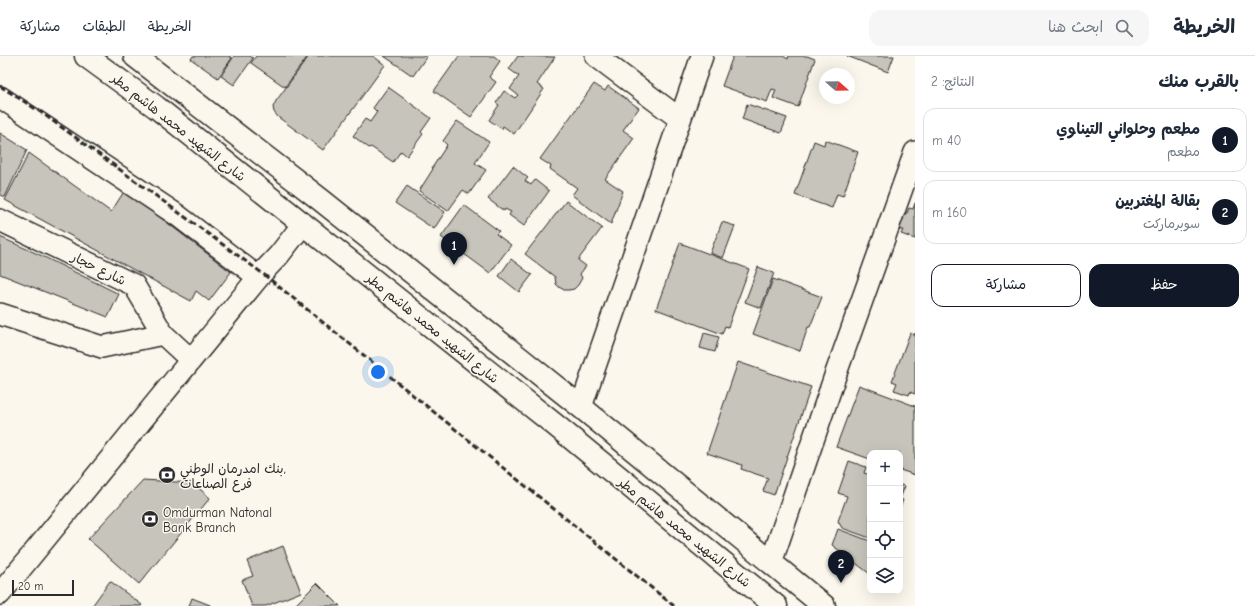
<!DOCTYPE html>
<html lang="ar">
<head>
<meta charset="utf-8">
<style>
  :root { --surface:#fff; --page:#f6f6f7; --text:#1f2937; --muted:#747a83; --line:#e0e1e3; --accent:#111827 }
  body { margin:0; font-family:"Comic Neue","Playpen Sans Arabic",sans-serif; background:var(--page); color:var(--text); direction:rtl }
  .controls { position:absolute; right:12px; bottom:12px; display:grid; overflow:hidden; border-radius:8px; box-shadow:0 4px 16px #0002 }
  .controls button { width:36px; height:36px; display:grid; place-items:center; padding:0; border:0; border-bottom:1px solid var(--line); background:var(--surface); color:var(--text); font:20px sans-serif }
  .compass { position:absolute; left:819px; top:12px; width:36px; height:36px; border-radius:50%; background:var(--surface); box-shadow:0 4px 16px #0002; rotate:110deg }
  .scale { position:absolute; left:12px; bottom:10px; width:62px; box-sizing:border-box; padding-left:4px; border:2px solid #2b2b2b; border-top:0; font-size:11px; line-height:14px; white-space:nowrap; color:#2b2b2b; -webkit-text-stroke:3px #fbf7ec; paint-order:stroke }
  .you { position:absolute; left:378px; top:316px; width:14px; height:14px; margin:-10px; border:3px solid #fff; border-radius:50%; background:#1a73e8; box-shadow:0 0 0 6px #1a73e833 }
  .badge { display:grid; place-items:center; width:26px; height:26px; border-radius:50%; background:var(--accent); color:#fff; font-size:13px; font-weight:700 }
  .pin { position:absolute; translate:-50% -33px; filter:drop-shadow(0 1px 2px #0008) }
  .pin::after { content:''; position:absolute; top:21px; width:14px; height:12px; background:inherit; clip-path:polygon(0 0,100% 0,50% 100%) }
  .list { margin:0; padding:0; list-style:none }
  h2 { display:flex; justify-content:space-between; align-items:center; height:52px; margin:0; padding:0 16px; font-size:17px }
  h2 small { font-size:13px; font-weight:400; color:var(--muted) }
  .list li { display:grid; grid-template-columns:26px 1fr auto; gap:12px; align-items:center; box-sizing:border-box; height:64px; margin:0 8px 8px; padding:0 8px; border:1px solid var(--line); border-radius:12px }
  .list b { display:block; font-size:15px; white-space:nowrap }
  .list p { margin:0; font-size:13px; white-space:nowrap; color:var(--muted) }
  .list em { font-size:13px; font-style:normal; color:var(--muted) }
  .actions { display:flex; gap:8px; padding:12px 16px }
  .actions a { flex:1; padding:9px 0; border:1px solid var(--accent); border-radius:12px; text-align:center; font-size:14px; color:var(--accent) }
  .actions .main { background:var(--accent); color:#fff }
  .icon { flex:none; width:22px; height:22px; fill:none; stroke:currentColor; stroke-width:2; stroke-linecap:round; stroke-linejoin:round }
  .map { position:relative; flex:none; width:915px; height:550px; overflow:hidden; direction:ltr }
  header { display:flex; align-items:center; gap:24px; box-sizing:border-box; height:56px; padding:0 20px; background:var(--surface); border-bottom:1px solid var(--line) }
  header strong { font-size:19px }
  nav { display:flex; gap:22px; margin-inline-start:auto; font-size:14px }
  .search { width:280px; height:36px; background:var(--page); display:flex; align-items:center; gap:10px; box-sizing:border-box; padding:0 14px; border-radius:12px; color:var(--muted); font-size:15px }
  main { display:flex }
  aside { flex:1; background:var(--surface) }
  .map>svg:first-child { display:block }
  .building { fill:#c7c4bc; stroke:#2b2b2b }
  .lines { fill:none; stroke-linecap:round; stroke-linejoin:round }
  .minor-casing { stroke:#2b2b2b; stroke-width:24 }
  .major-casing { stroke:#2b2b2b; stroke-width:25 }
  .minor { stroke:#fbf7ec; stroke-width:21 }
  .major { stroke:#fbf7ec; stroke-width:22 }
  .rail { stroke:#2b2b2b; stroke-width:3; stroke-dasharray:6 3; stroke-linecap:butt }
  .labels { text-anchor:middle; stroke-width:3; stroke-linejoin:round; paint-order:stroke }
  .street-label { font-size:13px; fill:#2b2b2b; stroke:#fbf7ec }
  .poi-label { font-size:13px; fill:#2b2b2b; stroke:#fbf7ec; text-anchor:start }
</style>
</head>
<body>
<header>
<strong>الخريطة</strong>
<div class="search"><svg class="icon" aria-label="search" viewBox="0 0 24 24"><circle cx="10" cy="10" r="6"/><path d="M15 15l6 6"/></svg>ابحث هنا</div>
<nav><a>الخريطة</a><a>الطبقات</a><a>مشاركة</a></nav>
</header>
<main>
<aside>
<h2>بالقرب منك<small>النتائج: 2</small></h2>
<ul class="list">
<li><span class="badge">1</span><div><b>مطعم وحلواني التيناوي</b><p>مطعم</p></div><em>40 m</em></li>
<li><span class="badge">2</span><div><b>بقالة المغتربين</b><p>سوبرماركت</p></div><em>160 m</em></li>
</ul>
<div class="actions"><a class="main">حفظ</a><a>مشاركة</a></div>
</aside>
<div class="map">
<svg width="915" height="550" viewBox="0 0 915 550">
  <rect width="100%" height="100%" fill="#fbf7ec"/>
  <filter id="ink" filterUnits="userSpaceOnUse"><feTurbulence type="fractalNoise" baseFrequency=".025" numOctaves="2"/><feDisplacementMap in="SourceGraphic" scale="8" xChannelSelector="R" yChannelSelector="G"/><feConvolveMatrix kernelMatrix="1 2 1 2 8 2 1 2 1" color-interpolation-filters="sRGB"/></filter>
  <g filter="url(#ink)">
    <path class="building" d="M193,0H229L232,2L218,22L191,3Z
      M234,0H250L253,2L234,29L221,20Z
      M256,0H308L285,31L251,7Z
      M309,0H373L385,9L323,94L278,61L274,56L273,51L276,45Z
      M384,0H427L413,20Z
      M459,0H494L500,5L489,21L496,26L471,61L434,35Z
      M518,0L555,1L537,28L544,33L514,78L503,70L502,73L489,64L499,49L496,47L504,35L515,42L518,39L510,33L519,20L509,13Z
      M733,0H783L788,3L789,0H807L815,3L798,51L773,42L776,34L772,33L767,46L722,30Z
      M847,0H894L888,16Z
      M594,28L605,35L608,30L639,52L623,74L634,82L605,123L623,135L611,168L572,139L577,132L550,113L551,110L540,103Z
      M388,31L431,62L421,76L423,78L407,100L401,95L393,106L371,91L369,92L353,80L365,63L370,66L377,56L373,52Z
      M747,48L787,62L781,77L742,63Z
      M457,65L489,86L475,107L486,114L469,138L463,134L448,155L419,135L433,113L432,112L447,89L443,85Z
      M0,77L27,94L5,141L0,139Z
      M825,84L858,96L843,140L837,138L832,152L795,139L814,85L824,89Z
      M29,97L111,156L125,134L231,216L209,245L196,235L191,245L5,144Z
      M513,110L528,122L525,125L531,129L535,124L549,135L524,170L509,159L511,156L505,153L504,155L488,143Z
      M407,130L445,156L434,173L395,147Z
      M566,145L602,172L578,204L586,210L580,218L582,222L578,229L574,233L569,234H564L559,231L556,228L555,221L525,198Z
      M915,147V183L901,178L903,174H899L905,157H907L909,152L913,153Z
      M464,149L499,175L496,178L511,189L490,217L441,181Z
      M722,166L735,170L723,202L710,197Z
      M0,181L40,199L119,238L108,261L0,218Z
      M680,187L749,213L728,271L725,270L722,278L656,253Z
      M511,203L532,219L519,236L499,220Z
      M758,211L774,217L761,252L745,246Z
      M773,223L822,241L810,271H808L800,295L753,278Z
      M704,277L719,281L715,296L700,292Z
      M910,277L914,279L915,277V338L910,336L909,339L894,334L897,327L892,325Z
      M738,306L811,331L774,439L763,435L768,422L741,413L742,409L707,397Z
      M859,329L915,350V419L900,414V397H870V403L836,391Z
      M849,405L866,411L864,417L870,419V482L842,472L838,465L847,440L838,437Z
      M143,424L193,427L210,442L139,528L88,483Z
      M900,429L905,430L900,443L903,444L900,452Z
      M838,473L870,485V518L832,489Z
      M283,490L301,536L266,550H252L242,524L253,520L247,505Z
      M110,525L142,549L141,550H92Z
      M317,527L340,550H294Z
      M192,542L210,549V550H189Z"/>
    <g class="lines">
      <g class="minor-casing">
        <path id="minor" d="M596,0L680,63
          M0,41L177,159L258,221
          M0,164L134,229L163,278L191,304
          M0,258L102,291L163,278
          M581,351L702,0
          M771,507L835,320L915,96
          M0,538L262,217L279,199L303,168"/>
      </g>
      <g class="major-casing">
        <path id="major" d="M86,0L156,51L303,168L554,368L776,550
          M135,0L321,144L581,351L824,550"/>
      </g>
      <use href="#minor" class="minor"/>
      <use href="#major" class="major"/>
      <path class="rail" d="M0,30L42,57L262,217L674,550"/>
    </g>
  </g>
  <defs>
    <g id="bank-disc" transform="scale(0.9)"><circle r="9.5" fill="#2b2b2b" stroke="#fbf7ec"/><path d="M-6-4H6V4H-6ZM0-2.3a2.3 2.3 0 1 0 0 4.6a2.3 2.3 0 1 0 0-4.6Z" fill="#fff"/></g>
  </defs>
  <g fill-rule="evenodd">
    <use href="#bank-disc" x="167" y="419"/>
    <use href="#bank-disc" x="150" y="463"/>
  </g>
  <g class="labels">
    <g class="street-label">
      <text transform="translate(179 71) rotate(38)" y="5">شارع الشهيد محمد هاشم مطر</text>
      <text transform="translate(99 212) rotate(26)" y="5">شارع حجار</text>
      <text transform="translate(433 272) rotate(39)" y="5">شارع الشهيد محمد هاشم مطر</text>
      <text transform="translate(685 476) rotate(39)" y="5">شارع الشهيد محمد هاشم مطر</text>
    </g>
    <g class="poi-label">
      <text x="180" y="417">بنك امدرمان الوطني,<tspan x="180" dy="15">فرع الصناعات</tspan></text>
      <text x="163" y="461">Omdurman Natonal<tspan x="163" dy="15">Bank Branch</tspan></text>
    </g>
  </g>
</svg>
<div class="controls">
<button>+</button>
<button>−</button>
<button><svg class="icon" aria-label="locate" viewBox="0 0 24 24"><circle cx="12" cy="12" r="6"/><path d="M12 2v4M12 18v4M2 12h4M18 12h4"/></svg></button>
<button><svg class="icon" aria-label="layers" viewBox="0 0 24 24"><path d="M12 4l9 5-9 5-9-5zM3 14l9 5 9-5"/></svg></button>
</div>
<svg class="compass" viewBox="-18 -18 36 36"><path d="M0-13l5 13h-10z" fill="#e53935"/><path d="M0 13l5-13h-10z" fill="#747a83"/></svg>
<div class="scale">20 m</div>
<div class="you"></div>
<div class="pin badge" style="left:454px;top:209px">1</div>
<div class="pin badge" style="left:841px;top:527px">2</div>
</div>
</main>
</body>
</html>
